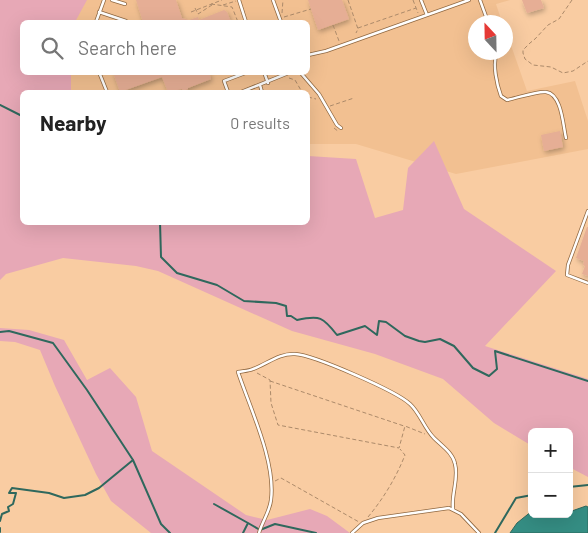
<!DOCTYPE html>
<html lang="en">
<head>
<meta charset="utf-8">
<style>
  :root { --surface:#fff; --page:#f6f6f6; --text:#222; --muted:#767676; --line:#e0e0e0 }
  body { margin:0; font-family:Barlow,sans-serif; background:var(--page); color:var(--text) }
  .controls { position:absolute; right:15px; bottom:15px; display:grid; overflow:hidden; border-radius:8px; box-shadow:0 5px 20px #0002 }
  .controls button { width:45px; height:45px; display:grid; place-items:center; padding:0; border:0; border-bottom:1px solid var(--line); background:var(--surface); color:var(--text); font:25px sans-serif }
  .compass { position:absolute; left:468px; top:15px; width:45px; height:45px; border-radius:50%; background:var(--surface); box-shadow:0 5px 20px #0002; rotate:338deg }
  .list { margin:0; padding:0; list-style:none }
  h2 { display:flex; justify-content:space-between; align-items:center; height:65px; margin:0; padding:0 20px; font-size:21px }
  h2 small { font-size:16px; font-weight:400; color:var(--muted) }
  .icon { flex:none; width:28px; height:28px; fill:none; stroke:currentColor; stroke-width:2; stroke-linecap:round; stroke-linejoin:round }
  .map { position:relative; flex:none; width:588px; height:533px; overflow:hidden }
  .search { position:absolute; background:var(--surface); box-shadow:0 5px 20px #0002; left:20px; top:20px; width:290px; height:55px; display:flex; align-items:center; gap:12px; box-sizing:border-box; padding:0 18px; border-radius:8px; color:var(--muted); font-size:19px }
  .panel { position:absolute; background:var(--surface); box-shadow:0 5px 20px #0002; left:20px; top:90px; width:290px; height:135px; border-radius:8px }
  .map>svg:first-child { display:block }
  .built { fill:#f2c091; fill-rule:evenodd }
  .green { fill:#e7a8b6 }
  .water { fill:#358e84; stroke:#2f685d }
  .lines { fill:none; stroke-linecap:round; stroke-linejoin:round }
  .stream { stroke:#2f685d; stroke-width:2 }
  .building { fill:#e6ae95; filter:url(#shadow) }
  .service-casing { stroke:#906841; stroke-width:4 }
  .path { stroke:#ac8a6a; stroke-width:1; stroke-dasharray:4 2.5; stroke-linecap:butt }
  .service { stroke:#fff; stroke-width:2.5 }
</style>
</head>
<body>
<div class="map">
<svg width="588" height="533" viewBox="0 0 588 533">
  <defs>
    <filter id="shadow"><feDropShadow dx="1.5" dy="2.5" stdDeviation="2.5" flood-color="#0004"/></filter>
  </defs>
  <rect width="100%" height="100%" fill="#f9cca2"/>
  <path class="built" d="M0,0H510L496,4L502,22H476V52H506V31L527,91L575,81L588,121V149L456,174L356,144H309V169L308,173V92H22ZM22,22H308V72H22Z"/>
  <path class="green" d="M0,0H87L75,22H22V72L71,73V92H22V222H308V156L356,159L375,218L403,210L408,168L434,141L464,209L556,271L485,346L588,379V477L569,467V432H532V446L494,423L443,379L375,354L292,331L158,271L136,266L63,258L6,274L0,280Z
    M0,328L29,330L64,340L87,380L110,368L136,397L152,451L246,515L267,520L310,509L327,516L350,533H151L111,501L96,474L55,386L40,350L15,342L0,341Z"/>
  <path class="water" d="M586,506L588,507V533H510L517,523L532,511V514H569V512Z"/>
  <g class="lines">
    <path class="stream" d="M0,105L22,116
      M160,222L161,257L177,273L217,285L244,301L276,303L286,306L287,316H291L297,320C320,315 323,317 337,335L365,326L377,335L379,321L386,322L405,336L419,341L425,342L440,339L454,346L473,368L489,376L497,369L495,351L588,381
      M0,332L9,331L53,343L87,390L133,460L161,524L170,533
      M569,487L588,485
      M214,504L248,523
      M0,521L2,514L9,511L8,507L13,504L16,493H9L12,488L49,493L64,498L85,495L99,488L133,460
      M0,528V532
      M243,533L248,523L260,530L275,524L316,533
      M495,533L516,498L532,495"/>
  </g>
  <path class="building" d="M136,0H176L182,18L189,20L198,17L199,20L224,10L227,12L231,22H143Z
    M308,0H342L349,19L318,30Z
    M522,0H541L544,8L527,13Z
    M113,72H209L211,79L188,88V89L183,91L182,89L168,92L162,77L120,92Z
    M560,131L563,147L544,151L541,135Z
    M587,227H588V276L582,274L585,266L583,265L584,261L576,258Z"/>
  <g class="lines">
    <g class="service-casing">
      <path id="service" d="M112,0L125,4
        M239,0L246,22
        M273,0L281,22
        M421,0L427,15
        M480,0L488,22
        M99,12L126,21L125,22
        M96,22L104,0
        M497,52C492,64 497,85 501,96L507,100C518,98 536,91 546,92C562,94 563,126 566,138
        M308,55L326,51L469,0
        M99,72L107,92
        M264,72L268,83
        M300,72L319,94L337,125L341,128
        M260,85L262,92
        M228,92L224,81L248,72
        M241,92L291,72
        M588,211L568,265L567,275L588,283
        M259,533C262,522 270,511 271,500C276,462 250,408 238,372C243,371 249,371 253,369C267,364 279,353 295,354C314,355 396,391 410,404C420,413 424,428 434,438C442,446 453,453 455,464C459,479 451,494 453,509
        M352,533L363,523L378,518L449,508L461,514L479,533"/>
    </g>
    <path class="path" d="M348,0L358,29L356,33
      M413,0L418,13
      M572,0L559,19L548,25L535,39L530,43L523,50V53L525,59L533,65L551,67L563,73L573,71L588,61
      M211,4L232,7L238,22
      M223,5L236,1
      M195,8L198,14L212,5
      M191,12L222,0
      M282,13L283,0
      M284,17L311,9
      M270,22L275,21
      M333,25L339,41
      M358,28L416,8
      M289,78L295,80L302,92
      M187,90L188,92
      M308,97L316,99
      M330,106L354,98
      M334,128L339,132
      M257,373L270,380L271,403L278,425L399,448L405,426L425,434
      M270,381L404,426
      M275,481L281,478L359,522
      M368,517C383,499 396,478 405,455L400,449"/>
    <use href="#service" class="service"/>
  </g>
</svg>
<div class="controls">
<button>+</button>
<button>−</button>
</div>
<svg class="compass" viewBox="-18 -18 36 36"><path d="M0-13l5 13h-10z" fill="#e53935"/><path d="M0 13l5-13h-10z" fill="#767676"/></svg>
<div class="search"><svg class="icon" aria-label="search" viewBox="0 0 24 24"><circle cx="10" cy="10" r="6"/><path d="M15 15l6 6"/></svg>Search here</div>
<section class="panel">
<h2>Nearby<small>0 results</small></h2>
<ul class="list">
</ul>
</section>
</div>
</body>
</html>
